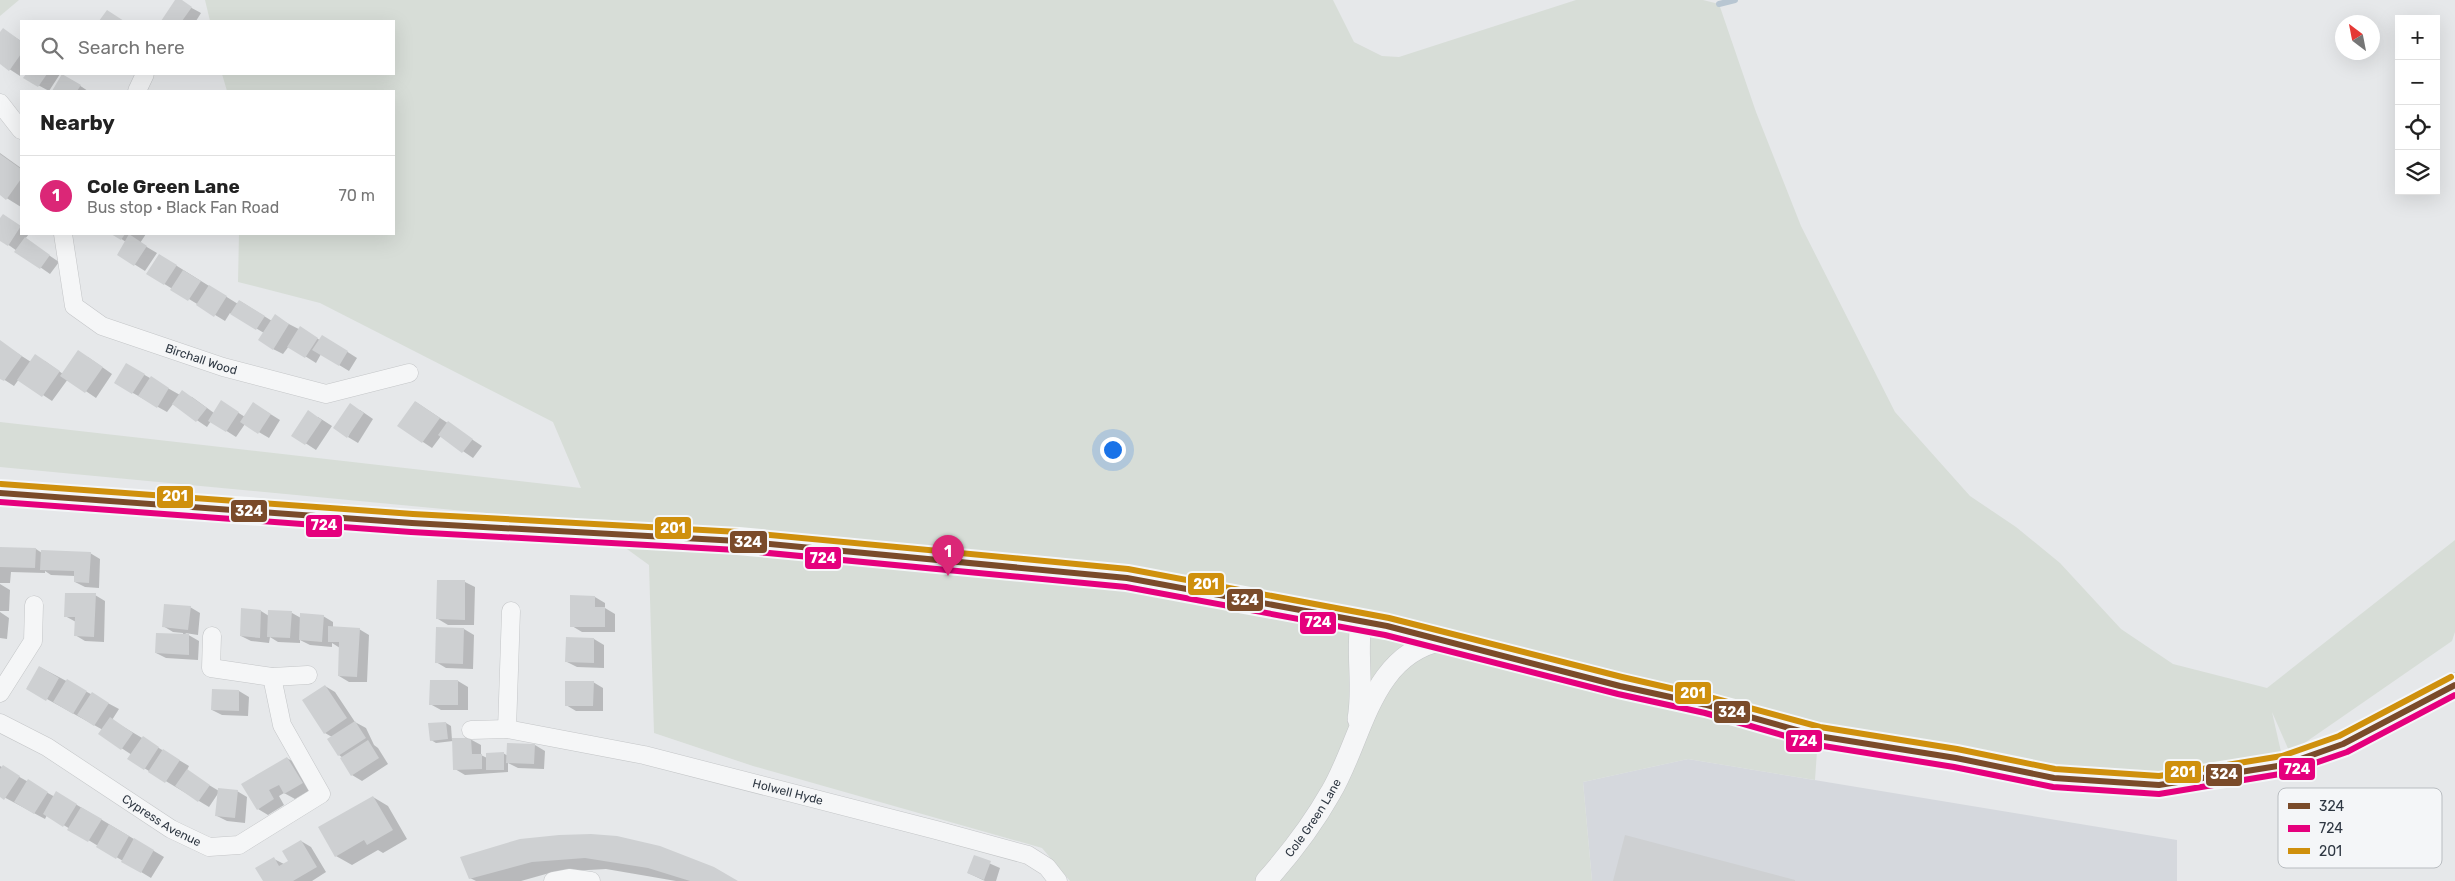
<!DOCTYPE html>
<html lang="en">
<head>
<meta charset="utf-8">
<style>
  :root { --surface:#fff; --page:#f2f2f2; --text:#222; --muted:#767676; --line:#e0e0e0; --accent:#db2777 }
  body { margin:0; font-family:Rubik,sans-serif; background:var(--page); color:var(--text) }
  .controls { position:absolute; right:15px; top:15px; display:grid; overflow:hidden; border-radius:0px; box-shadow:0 5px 20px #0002 }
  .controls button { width:45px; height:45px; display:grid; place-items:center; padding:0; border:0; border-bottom:1px solid var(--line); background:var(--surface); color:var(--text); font:25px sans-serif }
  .compass { position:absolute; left:2335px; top:15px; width:45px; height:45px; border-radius:50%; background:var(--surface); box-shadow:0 5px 20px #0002; rotate:328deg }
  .you { position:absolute; left:1112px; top:449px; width:18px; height:18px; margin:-12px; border:4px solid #fff; border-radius:50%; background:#1a73e8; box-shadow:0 0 0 8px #1a73e833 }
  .badge { display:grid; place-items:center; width:32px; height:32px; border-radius:50%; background:var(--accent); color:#fff; font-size:16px; font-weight:700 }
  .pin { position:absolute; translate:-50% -41px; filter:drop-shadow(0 1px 2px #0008) }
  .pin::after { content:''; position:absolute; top:26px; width:18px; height:15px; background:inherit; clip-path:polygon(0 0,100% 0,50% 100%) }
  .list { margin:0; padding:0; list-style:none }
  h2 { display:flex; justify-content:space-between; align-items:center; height:65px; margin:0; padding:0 20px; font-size:21px }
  h2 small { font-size:16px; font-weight:400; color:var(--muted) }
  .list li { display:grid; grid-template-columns:32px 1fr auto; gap:15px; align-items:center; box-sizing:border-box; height:80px; padding:0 20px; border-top:1px solid var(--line) }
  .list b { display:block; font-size:19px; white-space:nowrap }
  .list p { margin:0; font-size:16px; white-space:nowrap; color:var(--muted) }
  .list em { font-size:16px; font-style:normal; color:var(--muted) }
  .icon { flex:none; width:28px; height:28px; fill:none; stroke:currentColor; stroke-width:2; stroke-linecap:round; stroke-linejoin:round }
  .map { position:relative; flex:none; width:2455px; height:881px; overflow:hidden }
  .search { position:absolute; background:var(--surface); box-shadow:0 5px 20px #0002; left:20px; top:20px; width:375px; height:55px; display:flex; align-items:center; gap:12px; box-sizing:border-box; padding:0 18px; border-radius:0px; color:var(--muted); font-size:19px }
  .panel { position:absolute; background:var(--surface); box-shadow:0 5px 20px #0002; left:20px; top:90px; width:375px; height:145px; border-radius:0px }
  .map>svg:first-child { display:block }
  .built { fill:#d5d8dd }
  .green { fill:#d7ddd7 }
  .shadow { fill:#0003 }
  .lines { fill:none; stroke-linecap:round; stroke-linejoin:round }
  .stream { stroke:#b8c6d2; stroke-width:6 }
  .building { fill:#ced0d2 }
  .minor-casing { stroke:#c4c6c8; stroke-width:19 }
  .tertiary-casing { stroke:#c4c6c8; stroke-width:22 }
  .secondary-casing { stroke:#c4c6c8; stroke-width:25 }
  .minor { stroke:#f5f6f7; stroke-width:18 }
  .tertiary { stroke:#f5f6f7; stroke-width:21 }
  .secondary { stroke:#f8f8f8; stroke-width:24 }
  .bus-1-casing { stroke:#f4f6f8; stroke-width:10 }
  .bus-2-casing { stroke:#f4f6f8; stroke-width:10 }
  .bus-3-casing { stroke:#f4f6f8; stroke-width:10 }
  .bus-1 { stroke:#7a4b2a; stroke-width:6 }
  .bus-2 { stroke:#e5007d; stroke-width:6 }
  .bus-3 { stroke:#cf900d; stroke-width:6 }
  .labels { text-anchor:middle; stroke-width:5; stroke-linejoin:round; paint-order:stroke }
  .street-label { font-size:12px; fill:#2e3742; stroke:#f4f6f8 }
  .key { fill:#f4f6f8; stroke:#b9bdc1; stroke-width:1 }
  .key-label { font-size:14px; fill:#2e3742 }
  .line-badge { stroke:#f4f6f8; stroke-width:2 }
  .badge-label { font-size:14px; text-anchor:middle; font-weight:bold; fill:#fff }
</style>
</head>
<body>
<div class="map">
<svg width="2455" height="881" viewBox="0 0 2455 881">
  <rect width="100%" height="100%" fill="#e6e8ea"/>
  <path class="built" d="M1688,759L2177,840V881H1592L1583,782Z"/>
  <path class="green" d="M0,0H19L0,16Z
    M205,0H1333L1354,42L1382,56L1399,57L1576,0H1703L1719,4L1756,112L1801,226L1895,412L1970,496L2016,527L2060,563L2121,629L2173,664L2267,688L2455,540V632L2452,641L2290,753L2272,712L2284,765L2159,785L1818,737L1815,780L1688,759L1583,782L1592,881H1070L1042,848L753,766L654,733L649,565L591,523L0,467V422L581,488L553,422L320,303L238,282L239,234H394V91H227L222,74H394V21H210Z"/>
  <path class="shadow" d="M177,0L201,13L196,21H163Z
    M0,34L13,36L21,41L20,76L0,63Z
    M28,74H60L49,91L25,78Z
    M63,76L73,81L88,91H53Z
    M0,153L21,168V207L0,194Z
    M0,221L13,222L21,227V234H29L25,239L59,262L50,274L0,239Z
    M114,234H146L140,243L157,253L145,271L118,254L126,242Z
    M169,261L238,304L240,301L272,321L285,322L320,340L332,342L357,358L349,371L321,354L316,363L289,346L283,354L273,349L264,333L230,313L225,321L148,274Z
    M0,342L31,362L45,361L63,374L88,357L112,374L96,398L68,379L52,401L19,379L14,386L0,377Z
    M127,365L180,395L192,397L214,413L231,408L245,417L264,410L280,420L269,438L245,424L236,437L211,421L207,427L173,404L167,412L115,383Z
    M416,402L482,446L473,458L441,436L432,448L399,426Z
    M360,410L373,419L358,443L348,437Z
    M318,417L332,426L316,450L293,435Z
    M0,548L36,549L42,553H90L100,559L99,588L85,587L75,582V576L51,575L45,571V573L11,572L10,583H0Z
    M465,582L475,587L474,625H448L438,619Z
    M0,584L10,590L9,611H0Z
    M95,595L105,601L104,642L85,641L75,635L76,622L65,616Z
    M572,596L595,597L605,603V608L615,614V632H582L572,626Z
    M190,607L200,613L198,635L185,633L199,641L198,660L166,658L156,653L183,635V633L173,632L163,626Z
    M242,610L261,611L269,616L292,613L301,618L323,616L333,622V627L359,629L369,635L367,682H349L339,676L340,648L332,643V647L310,645L300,640V643L278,642L270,637L269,643L251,641L241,636Z
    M0,612L9,618L7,639L0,638Z
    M464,629L474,635L473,669L446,668L436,662Z
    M594,639L604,645V668L577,667L567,662Z
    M40,667L119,709L112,720L189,766L187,770L204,782L219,791H237L247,797L245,823L227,821L217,816L219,792L209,807L129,759L132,755L100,734L103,730L27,688Z
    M458,681L468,687V710H441L430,704Z
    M593,682L603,688V711H576L566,705Z
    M325,686L335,692L355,722L366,728L374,745L378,748L388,764L362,781L352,775L343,758L339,755L332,737L325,733Z
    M213,691H239L249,697L248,716L222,715L212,710Z
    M446,723L451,726L452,740L470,739L481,745V755L487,758L503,753L508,756L535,745L545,751L544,769L518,768L508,763V772L465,775L455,769L453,741L436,743L431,740Z
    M287,758L297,764L312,789L295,799L284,793L279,796L284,805L268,815L258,809Z
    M0,766L55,797L57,793L164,857L151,878L47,815L45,819L0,795Z
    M373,797L388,806L407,839L383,853L378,850L352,865L336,856Z
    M521,840L736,881H676L606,869L553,872L521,881H476L470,878Z
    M301,841L311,847L326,872L312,881H265L274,859L284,864L290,861Z
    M975,857L1000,868L996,881H985L968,873Z"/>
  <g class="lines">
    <path class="stream" d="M1719,4L1735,0"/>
  </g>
  <path class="building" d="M175,0H182L192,7L182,21H161Z
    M107,10L124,21H99Z
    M3,28L21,41V54L9,71L0,64V32Z
    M26,74H47L38,87L23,78Z
    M62,74L81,85L77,91H52Z
    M0,154L21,169V179L6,200L0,195Z
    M3,214L21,226L8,246L0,241V218Z
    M111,234H125L121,240Z
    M129,234L147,246L134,266L117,255Z
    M25,237L50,255L40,269L14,252Z
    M159,254L177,265L164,285L146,274Z
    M183,270L201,281L188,301L170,290Z
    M209,285L227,296L214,317L196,305Z
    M239,300L265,316L256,330L230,314Z
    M275,314L289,324L273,350L258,340Z
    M300,326L318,338L305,358L287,347Z
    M322,335L348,351L339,366L312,350Z
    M0,340L22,356L4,381L0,379Z
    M78,350L103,367L85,393L60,376Z
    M35,354L60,371L42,397L17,380Z
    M126,363L145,374L132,394L114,383Z
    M151,376L169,388L157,408L138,396Z
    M182,390L207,408L196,422L172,404Z
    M221,400L239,412L226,432L208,421Z
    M415,401L440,418L422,443L397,426Z
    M253,402L271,414L258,434L240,422Z
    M350,403L364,413L347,438L333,428Z
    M308,410L322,420L305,445L291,436Z
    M448,421L473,439L462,453L438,435Z
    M0,547L36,548L35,568L0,567Z
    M41,550L91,552L89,583L74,582V571L40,570Z
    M437,580H465V620L436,619Z
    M65,593H96L94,637L74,636L75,617H64Z
    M570,595L595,596V607H605V627H570Z
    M164,604L191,606L188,630L162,627Z
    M241,608L261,610L260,638L240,636Z
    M268,610L292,611L290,638L267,637Z
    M300,613L324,615L322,642L299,640Z
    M328,626L360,628L357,677L338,676L339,642H328Z
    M436,627L464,628L463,664L435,663Z
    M156,633L189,634V655L155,653Z
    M566,637L594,638V663L565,662Z
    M39,666L59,678L46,701L26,689Z
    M67,679L87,691L73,714L53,702Z
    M430,680H458V705H429Z
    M565,681H594L593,706H565Z
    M325,685L347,718L324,734L302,700Z
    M212,689L239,690V711L211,710Z
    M92,692L109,703L94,726L77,715Z
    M110,717L133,733L121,750L98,734Z
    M355,721L366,738L338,756L327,739Z
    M446,722L448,739L430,741L428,723Z
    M143,736L159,747L144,770L127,759Z
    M452,738H471L472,754H482V769L453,770Z
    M368,740L379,758L351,776L340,758Z
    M507,743L535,744L534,764L506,763Z
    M163,749L180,760L165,783L148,772Z
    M504,752V770H486V753Z
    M287,757L303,783L284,794L279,785L269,790L274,799L257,810L241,784Z
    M3,765L20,776L4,800L0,797V769Z
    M187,769L210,785L198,802L175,786Z
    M28,779L48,792L34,814L14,802Z
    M218,788L238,790L235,818L215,816Z
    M56,791L77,804L63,827L43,814Z
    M373,796L393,830L367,845L364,840L335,857L318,827Z
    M81,807L102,819L88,842L67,830Z
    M109,824L129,836L116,859L96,847Z
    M591,834L617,836L660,846L714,867L738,881H690L648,868L585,858L532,862L469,879L460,857L520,839L559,835Z
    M1625,835L1795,880V881H1613Z
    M134,838L154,850L141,873L121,862Z
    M301,840L317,867L293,881H263L255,868L274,857L279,866L288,861L282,851Z
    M974,855L991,861L984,880L967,873Z"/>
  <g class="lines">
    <g class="minor-casing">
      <g id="minor">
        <path d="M137,91L145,74"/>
        <path d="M0,103L21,130"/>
        <path id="s1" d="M63,234L74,306L102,326L223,367L326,394L409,373"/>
        <path d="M212,636L211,668L272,677L308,675"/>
        <path d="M0,693L33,641L34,605"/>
        <path id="s2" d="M0,723L47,747L171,829L209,847L239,845L321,794L282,725L272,677"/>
        <path d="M507,729L511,611"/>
        <path id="s3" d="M471,730L507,729L644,755L936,830L1028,855L1047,867L1058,881"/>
        <path d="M553,881L569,878L591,881"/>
      </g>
    </g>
    <g class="tertiary-casing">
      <g id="tertiary">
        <path d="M1358,719C1364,687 1356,654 1361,621"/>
        <path id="s4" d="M1266,881C1290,854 1313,824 1331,792C1363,738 1370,654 1443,640"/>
      </g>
    </g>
    <g class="secondary-casing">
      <path id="secondary" d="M0,493L412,523L738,541L1127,578L1387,626L1620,686L1707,705L1818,736L1956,758L2054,778L2159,785L2284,765L2343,744L2455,685"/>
    </g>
    <use href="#minor" class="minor"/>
    <use href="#tertiary" class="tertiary"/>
    <use href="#secondary" class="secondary"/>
    <g class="bus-1-casing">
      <path id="bus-1" d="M0,493L412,523L738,541L1127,578L1387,626L1620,686L1707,705L1818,736L1956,758L2054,778L2159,785L2284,765L2343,744L2455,685"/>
    </g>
    <g class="bus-2-casing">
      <path id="bus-2" d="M0,502L411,532L737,550L1126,587L1385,635L1618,694L1705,713L1817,745L1954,767L2053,787L2159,794L2286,773L2347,752L2455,695"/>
    </g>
    <g class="bus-3-casing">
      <path id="bus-3" d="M1,484L413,514L739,532L1128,569L1389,618L1622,677L1709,697L1820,727L1957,749L2055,769L2159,776L2282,756L2339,736L2451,677"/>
    </g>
    <use href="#bus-1" class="bus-1"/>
    <use href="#bus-2" class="bus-2"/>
    <use href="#bus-3" class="bus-3"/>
  </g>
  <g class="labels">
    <g class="street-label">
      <text dy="4" stroke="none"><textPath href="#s1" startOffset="212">Birchall Wood</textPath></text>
      <text dy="4" stroke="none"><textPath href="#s3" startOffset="324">Holwell Hyde</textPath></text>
      <text dy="4" stroke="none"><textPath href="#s4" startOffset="79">Cole Green Lane</textPath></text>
      <text dy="4" stroke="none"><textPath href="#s2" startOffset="189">Cypress Avenue</textPath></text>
    </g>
  </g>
  <rect x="2278" y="788" width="164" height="80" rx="8" class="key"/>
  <rect x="2288" y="803" width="22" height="6" fill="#7a4b2a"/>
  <rect x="2288" y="825" width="22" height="7" fill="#e5007d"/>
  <rect x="2288" y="848" width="22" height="6" fill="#cf900d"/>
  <g class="key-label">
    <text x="2319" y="811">324</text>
    <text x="2319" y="833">724</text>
    <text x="2319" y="856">201</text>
  </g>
  <g class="line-badge">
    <rect x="156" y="485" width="38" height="24" rx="5" fill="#cf900d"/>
    <rect x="230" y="499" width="38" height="24" rx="5" fill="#7a4b2a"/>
    <rect x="305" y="514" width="38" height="24" rx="5" fill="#e5007d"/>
    <rect x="654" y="516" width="38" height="24" rx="5" fill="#cf900d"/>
    <rect x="729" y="530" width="39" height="24" rx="5" fill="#7a4b2a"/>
    <rect x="804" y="546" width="38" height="24" rx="5" fill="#e5007d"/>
    <rect x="1187" y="572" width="38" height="24" rx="5" fill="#cf900d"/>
    <rect x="1226" y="588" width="38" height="24" rx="5" fill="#7a4b2a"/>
    <rect x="1299" y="611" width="38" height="24" rx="5" fill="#e5007d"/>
    <rect x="1674" y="681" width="38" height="24" rx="5" fill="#cf900d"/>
    <rect x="1713" y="700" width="38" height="24" rx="5" fill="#7a4b2a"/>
    <rect x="1785" y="729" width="38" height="24" rx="5" fill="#e5007d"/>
    <rect x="2278" y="757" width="38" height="24" rx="5" fill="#e5007d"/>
    <rect x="2164" y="760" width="38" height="24" rx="5" fill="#cf900d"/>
    <rect x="2205" y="763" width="38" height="24" rx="5" fill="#7a4b2a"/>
  </g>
  <g class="badge-label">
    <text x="175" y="501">201</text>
    <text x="249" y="516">324</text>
    <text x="324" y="530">724</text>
    <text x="673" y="533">201</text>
    <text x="748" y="547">324</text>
    <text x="823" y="563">724</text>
    <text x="1206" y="589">201</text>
    <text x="1245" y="605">324</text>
    <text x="1318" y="627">724</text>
    <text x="1693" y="698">201</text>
    <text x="1732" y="717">324</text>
    <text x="1804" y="746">724</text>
    <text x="2297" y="774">724</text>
    <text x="2183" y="777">201</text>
    <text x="2224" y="779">324</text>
  </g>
</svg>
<div class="controls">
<button>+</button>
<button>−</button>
<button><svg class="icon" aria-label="locate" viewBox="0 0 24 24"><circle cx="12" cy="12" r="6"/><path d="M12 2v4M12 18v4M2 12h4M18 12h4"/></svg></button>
<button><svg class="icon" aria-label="layers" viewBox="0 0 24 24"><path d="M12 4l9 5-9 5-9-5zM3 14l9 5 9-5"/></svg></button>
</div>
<svg class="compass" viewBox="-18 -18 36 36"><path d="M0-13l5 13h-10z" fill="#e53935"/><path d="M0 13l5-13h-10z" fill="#767676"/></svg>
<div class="you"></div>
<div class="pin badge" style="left:948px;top:576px">1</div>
<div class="search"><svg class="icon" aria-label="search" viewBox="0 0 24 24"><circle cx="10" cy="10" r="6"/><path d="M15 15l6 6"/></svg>Search here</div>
<section class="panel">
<h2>Nearby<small></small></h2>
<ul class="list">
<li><span class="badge">1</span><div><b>Cole Green Lane</b><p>Bus stop · Black Fan Road</p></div><em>70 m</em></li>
</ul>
</section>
</div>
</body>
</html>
